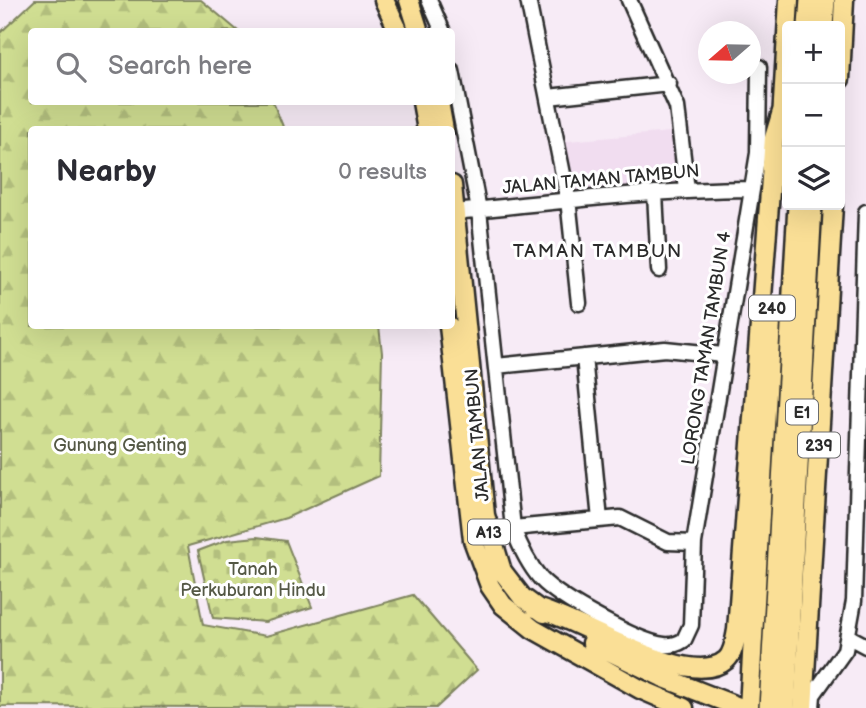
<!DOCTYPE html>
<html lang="en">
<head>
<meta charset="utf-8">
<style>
  :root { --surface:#fff; --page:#f2f2f3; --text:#2b2b33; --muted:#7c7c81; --line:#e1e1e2 }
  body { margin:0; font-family:"Balsamiq Sans",sans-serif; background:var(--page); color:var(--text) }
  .controls { position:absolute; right:21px; top:21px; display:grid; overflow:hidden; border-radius:7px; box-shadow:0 7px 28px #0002 }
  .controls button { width:63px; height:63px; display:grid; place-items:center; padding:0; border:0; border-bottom:2px solid var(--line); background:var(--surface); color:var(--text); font:35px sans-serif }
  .compass { position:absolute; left:698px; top:21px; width:63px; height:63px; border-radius:50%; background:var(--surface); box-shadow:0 7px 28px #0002; rotate:250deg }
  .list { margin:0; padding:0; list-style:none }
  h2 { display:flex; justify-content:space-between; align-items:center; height:91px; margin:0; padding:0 28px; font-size:30px }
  h2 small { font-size:23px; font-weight:400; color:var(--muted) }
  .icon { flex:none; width:38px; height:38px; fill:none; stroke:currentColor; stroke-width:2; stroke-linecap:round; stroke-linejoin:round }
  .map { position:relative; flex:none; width:866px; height:708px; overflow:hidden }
  .search { position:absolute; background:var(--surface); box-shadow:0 7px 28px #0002; left:28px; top:28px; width:427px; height:77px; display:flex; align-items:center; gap:18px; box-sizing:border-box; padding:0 24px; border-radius:7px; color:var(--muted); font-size:26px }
  .panel { position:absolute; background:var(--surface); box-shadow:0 7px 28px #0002; left:28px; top:126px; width:427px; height:203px; border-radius:7px }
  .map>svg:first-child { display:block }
  .built { fill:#f1ddf0 }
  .forest { fill:url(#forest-firs); stroke:#7e845e; stroke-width:2 }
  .cemetery { fill:url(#cemetery-stones); stroke:#7e845e; stroke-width:2 }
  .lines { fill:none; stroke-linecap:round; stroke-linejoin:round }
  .minor-casing { stroke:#2b2b2b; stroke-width:19 }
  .major-casing { stroke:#2b2b2b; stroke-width:23 }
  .highway-casing { stroke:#2b2b2b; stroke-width:24 }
  .minor { stroke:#fff; stroke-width:14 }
  .major { stroke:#fadf96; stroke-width:18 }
  .highway { stroke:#fadf96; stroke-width:19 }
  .labels { text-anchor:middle; stroke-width:6; stroke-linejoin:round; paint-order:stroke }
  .shield { fill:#fff; stroke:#6b6b6b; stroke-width:2 }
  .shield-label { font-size:16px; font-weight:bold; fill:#2b2b2b }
  .street-label { font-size:18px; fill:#2b2b2b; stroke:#fff }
  .park-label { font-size:18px; fill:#545845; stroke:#fff }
  .neighbourhood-label { font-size:19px; letter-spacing:2px; fill:#2b2b2b; stroke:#fff }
</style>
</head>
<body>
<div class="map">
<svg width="866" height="708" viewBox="0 0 866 708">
  <defs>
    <pattern id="forest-firs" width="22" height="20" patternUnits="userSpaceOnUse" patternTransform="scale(1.75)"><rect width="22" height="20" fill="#d0de92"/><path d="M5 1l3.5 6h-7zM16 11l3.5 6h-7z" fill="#b3bf7e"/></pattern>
    <pattern id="cemetery-stones" width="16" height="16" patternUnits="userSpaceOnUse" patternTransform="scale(1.75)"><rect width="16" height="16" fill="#d0de92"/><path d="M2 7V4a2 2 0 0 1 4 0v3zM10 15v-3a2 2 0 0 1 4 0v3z" fill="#b3bf7e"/></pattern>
  </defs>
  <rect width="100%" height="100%" fill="#f7ebf6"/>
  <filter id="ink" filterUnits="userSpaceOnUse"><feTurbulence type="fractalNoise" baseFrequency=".0143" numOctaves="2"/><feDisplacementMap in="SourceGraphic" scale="14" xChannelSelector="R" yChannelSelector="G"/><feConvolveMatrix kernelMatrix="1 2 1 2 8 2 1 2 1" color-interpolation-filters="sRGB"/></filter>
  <g filter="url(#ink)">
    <path class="built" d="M681,131L686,191L571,199L556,142Z"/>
    <path class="forest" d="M35,0H201L238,31L32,32V102H273L284,129L32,130V326H379L382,353L379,476L286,518L188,546L203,625L266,636L413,595L477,670L436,708L0,706V33Z"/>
    <path class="cemetery" d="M257,537L286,541L312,607L265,622L213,618L198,551L227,540Z"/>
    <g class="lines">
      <g class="minor-casing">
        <path id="minor" d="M429,0L443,32
          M528,0L568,199L579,303
          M629,0L677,107L687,190
          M452,71L479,210L513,528C520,547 528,564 541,579C560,599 638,642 664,645C672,646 678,644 684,640L691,625L694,543L758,153L759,67
          M548,97L669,84
          M655,193L659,270
          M455,212C554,202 651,190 751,189
          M584,357L600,520
          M496,366L665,349L723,355
          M513,528L620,518L668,542L694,543
          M849,637L866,646
          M812,708L813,695L845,650L854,601L866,212"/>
      </g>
      <g class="major-casing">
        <path id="major" d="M384,0L399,32
          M409,0L419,32
          M840,79L844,0
          M422,102L427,130
          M439,102L444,130
          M782,119L789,0
          M452,185L485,515L502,571L522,597L544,613
          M449,326L473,540L490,586L503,605L533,629L640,689L684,708
          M535,608C577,617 689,692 726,660C734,653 735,640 737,630L774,138L783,108
          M592,643L662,677L741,708
          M749,708L771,322
          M803,708L833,205"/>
      </g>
      <g class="highway-casing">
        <path id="highway" d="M808,26L810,0
          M823,26L825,0
          M769,708L798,205
          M785,708L812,205"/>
      </g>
      <use href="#minor" class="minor"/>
      <use href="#major" class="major"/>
      <use href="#highway" class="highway"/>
    </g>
  </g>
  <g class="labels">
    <g class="shield">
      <rect x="749" y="295.5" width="46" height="25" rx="5"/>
      <rect x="786" y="399.5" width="32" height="25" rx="5"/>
      <rect x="798" y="432.5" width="42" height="25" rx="5"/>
      <rect x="468" y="519.5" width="42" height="25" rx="5"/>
    </g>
    <g class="shield-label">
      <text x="772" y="314">240</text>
      <text x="802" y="418">E1</text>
      <text x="819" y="451">239</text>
      <text x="489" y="538">A13</text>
    </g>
    <g class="street-label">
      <text transform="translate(601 179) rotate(-5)" y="6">JALAN TAMAN TAMBUN</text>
      <text transform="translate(706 348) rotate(-81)" y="6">LORONG TAMAN TAMBUN 4</text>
      <text transform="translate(477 435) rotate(-95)" y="6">JALAN TAMBUN</text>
    </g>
    <g class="park-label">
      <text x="120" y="451">Gunung Genting</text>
      <text x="253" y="575">Tanah<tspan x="253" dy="21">Perkuburan Hindu</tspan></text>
    </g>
    <g class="neighbourhood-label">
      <text x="598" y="257">TAMAN TAMBUN</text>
    </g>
  </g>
</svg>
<div class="controls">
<button>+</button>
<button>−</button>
<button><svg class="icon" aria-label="layers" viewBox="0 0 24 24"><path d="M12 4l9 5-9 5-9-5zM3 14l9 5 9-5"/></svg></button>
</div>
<svg class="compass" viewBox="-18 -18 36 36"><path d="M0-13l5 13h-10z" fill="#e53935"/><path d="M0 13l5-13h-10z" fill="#7c7c81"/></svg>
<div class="search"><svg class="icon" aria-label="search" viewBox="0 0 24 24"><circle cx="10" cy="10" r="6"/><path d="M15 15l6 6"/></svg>Search here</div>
<section class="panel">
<h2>Nearby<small>0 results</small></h2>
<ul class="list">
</ul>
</section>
</div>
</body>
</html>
